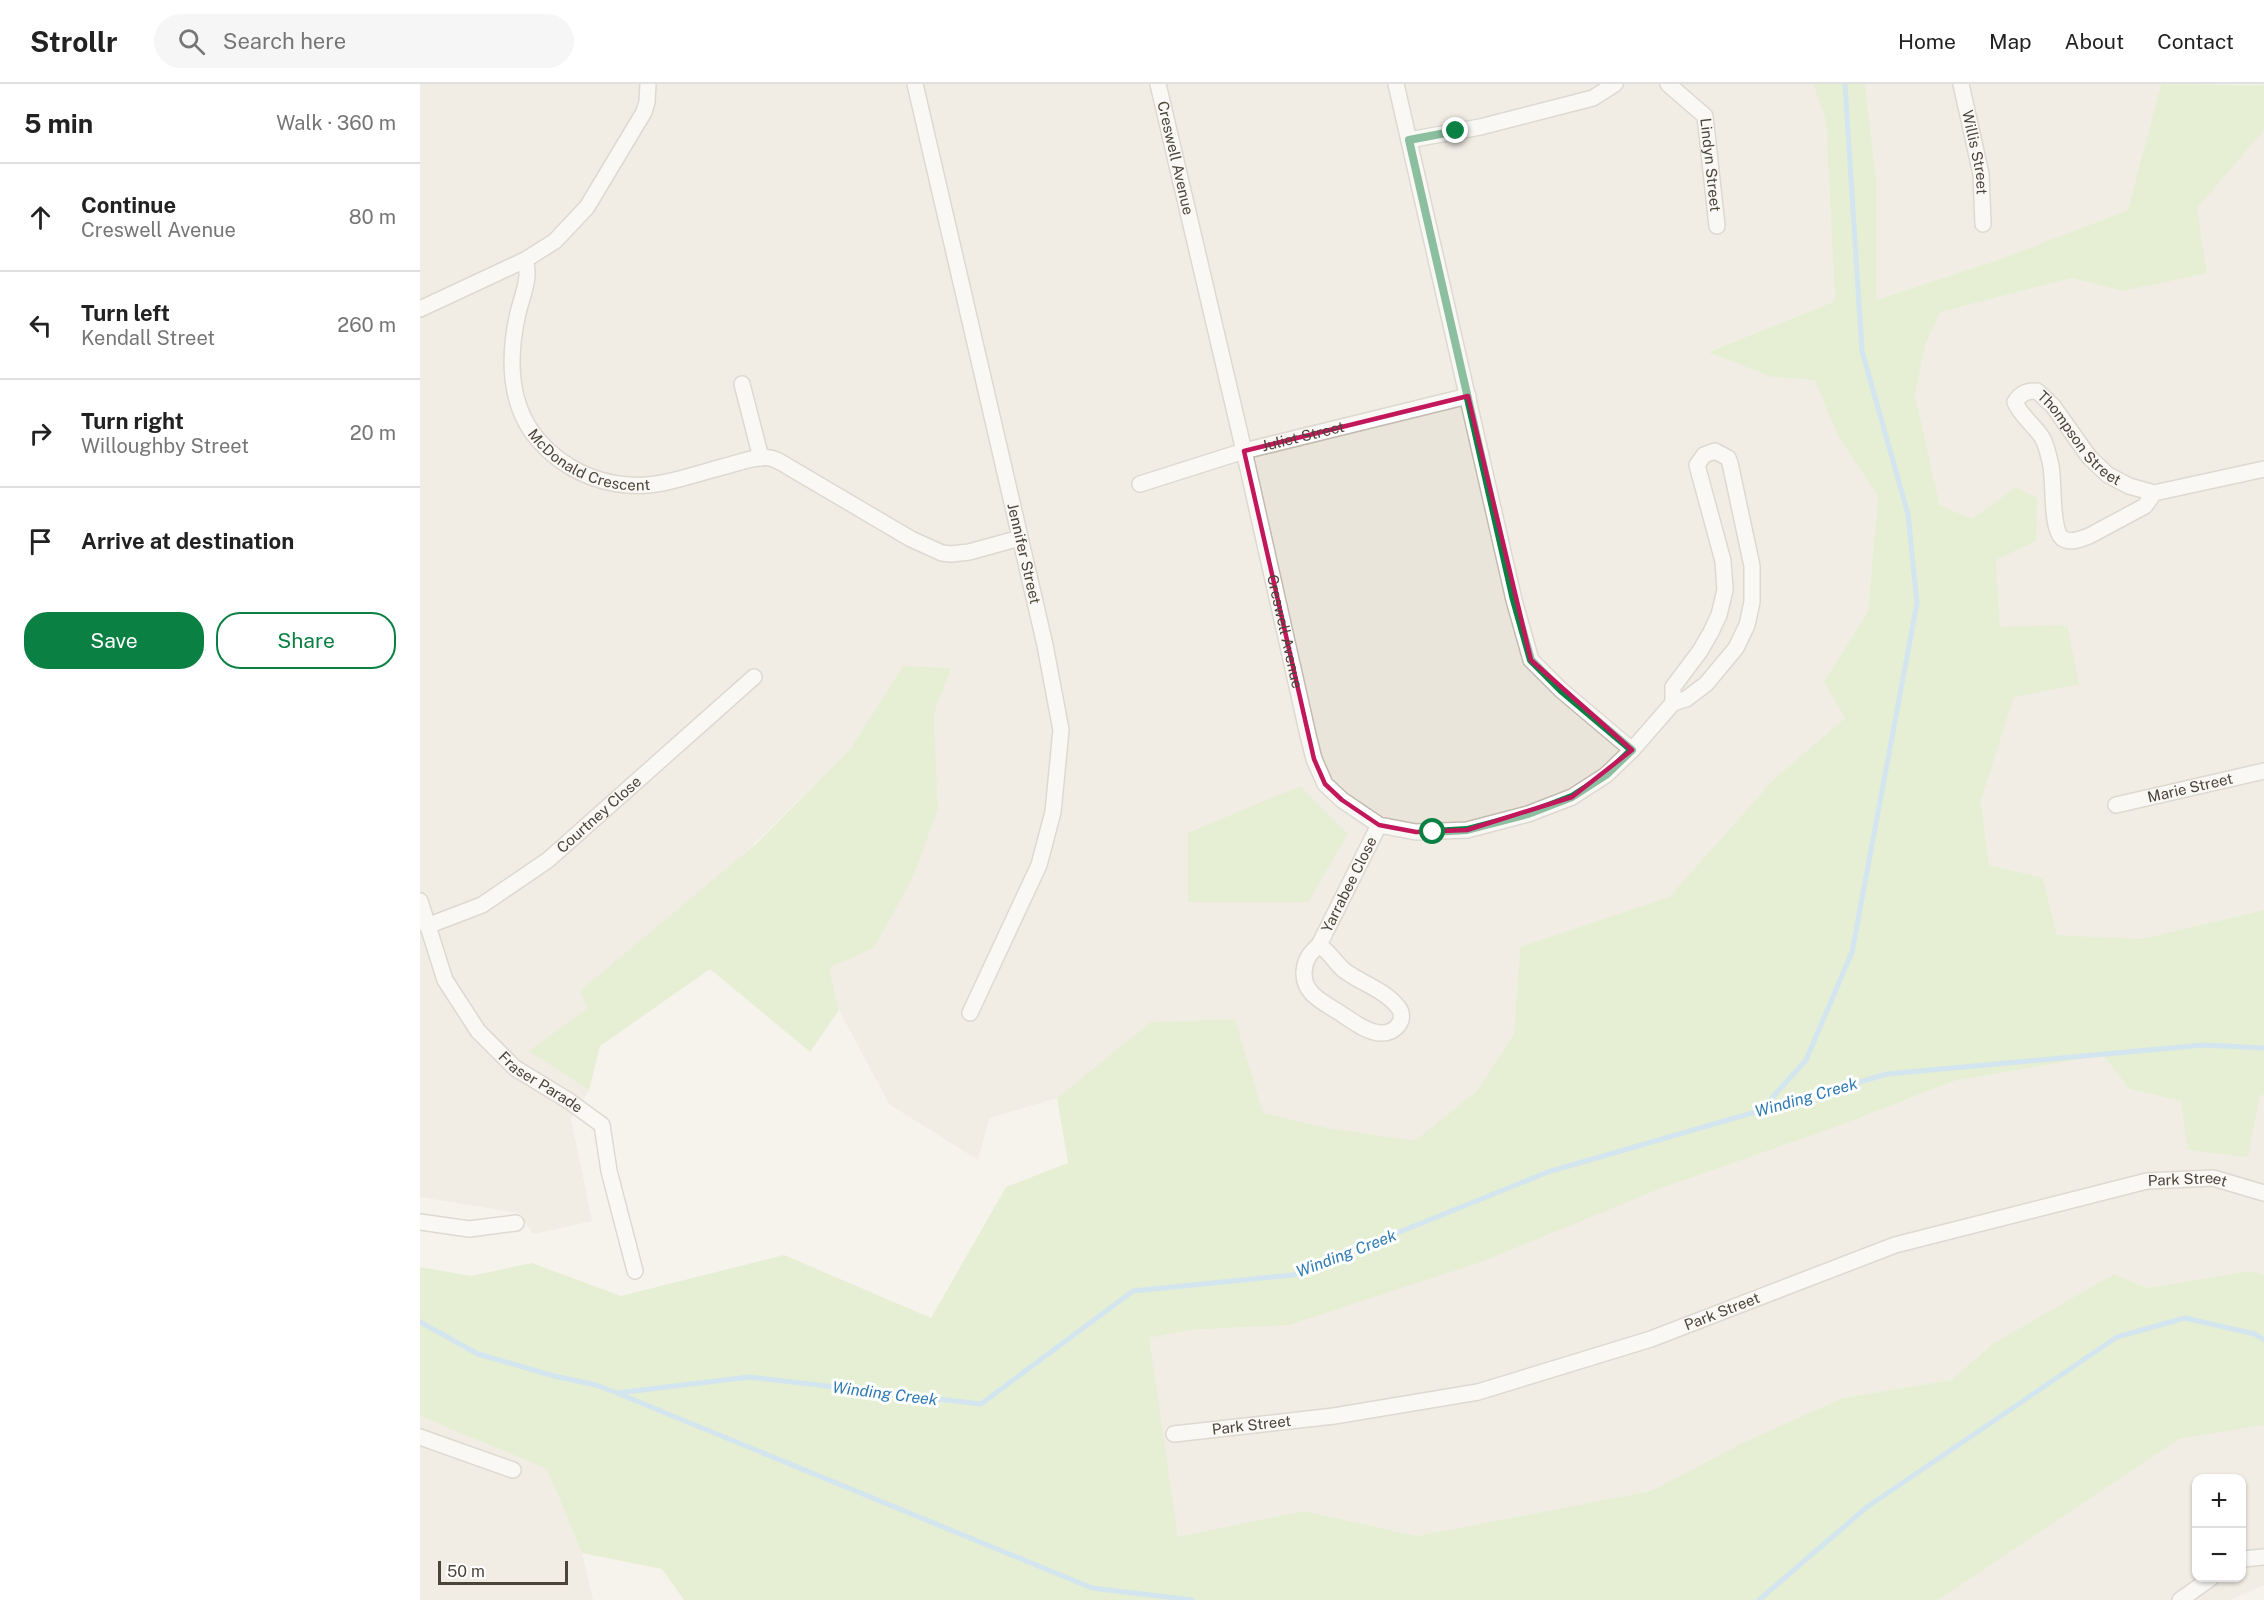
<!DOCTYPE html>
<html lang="en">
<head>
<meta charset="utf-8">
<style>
  :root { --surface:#fff; --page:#f6f6f6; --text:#222; --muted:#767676; --line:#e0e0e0; --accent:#0b8043 }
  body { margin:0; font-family:"Public Sans",sans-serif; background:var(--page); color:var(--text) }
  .controls { position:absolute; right:18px; bottom:18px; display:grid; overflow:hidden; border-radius:12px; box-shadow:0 2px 4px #0004 }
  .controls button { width:54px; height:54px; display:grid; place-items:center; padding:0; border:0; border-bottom:2px solid var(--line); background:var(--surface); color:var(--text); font:30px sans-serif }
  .scale { position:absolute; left:18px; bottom:15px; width:130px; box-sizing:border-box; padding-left:6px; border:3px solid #4b4439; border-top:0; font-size:16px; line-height:21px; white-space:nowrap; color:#4b4439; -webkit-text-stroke:4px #fff; paint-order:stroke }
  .stop { position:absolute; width:18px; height:18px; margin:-14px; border:4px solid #0b8043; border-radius:50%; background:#fff }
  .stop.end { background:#0b8043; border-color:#fff; box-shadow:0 2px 6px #0008 }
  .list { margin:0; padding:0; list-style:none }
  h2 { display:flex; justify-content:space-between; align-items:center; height:78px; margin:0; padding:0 24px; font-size:26px }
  h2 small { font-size:20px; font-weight:400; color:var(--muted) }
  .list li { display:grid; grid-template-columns:39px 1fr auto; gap:18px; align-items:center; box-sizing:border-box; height:108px; padding:0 24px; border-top:2px solid var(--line) }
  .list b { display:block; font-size:22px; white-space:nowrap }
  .list p { margin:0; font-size:20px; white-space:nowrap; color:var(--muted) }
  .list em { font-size:20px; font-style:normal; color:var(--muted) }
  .actions { display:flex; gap:12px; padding:18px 24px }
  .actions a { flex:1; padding:14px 0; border:2px solid var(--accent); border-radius:24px; text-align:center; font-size:21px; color:var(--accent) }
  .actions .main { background:var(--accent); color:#fff }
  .icon { flex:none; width:33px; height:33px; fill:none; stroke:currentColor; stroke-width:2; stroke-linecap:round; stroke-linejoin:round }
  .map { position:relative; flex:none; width:1844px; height:1516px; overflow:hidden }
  header { display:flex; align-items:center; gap:36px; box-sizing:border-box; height:84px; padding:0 30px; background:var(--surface); border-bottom:2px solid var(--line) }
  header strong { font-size:28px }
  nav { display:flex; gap:33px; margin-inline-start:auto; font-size:21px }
  .search { width:420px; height:54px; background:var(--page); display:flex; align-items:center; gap:15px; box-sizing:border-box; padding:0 21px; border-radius:33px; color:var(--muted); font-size:22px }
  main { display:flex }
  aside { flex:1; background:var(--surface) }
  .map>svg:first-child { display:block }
  .residential { fill:#eae5da; fill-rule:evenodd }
  .green { fill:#d2eab5 }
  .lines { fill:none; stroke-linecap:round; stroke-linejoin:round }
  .stream { stroke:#a9d4f2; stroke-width:5 }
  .street-casing { stroke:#c2bbae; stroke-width:18 }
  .street { stroke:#fff; stroke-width:15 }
  .route { stroke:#0b8043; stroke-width:8 }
  .marked { fill:none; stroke:#c2185b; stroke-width:4.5; stroke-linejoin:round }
  .labels { text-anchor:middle; stroke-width:6; stroke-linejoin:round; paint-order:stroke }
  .street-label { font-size:15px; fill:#4b4439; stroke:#fff }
  .water-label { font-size:16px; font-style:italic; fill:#2e7ab2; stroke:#fff }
</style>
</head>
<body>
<header>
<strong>Strollr</strong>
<div class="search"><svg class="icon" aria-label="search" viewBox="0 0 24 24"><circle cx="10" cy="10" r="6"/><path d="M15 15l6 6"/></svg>Search here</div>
<nav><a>Home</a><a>Map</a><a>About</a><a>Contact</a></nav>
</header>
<main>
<aside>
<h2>5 min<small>Walk · 360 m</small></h2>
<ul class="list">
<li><svg class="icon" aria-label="ahead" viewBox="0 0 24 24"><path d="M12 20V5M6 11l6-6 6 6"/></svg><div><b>Continue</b><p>Creswell Avenue</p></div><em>80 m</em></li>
<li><svg class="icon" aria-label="left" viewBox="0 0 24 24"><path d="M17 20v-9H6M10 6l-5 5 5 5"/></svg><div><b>Turn left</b><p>Kendall Street</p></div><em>260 m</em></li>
<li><svg class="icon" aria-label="right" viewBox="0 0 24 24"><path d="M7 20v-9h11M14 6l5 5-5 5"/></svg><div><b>Turn right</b><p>Willoughby Street</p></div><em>20 m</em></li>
<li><svg class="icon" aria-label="arrive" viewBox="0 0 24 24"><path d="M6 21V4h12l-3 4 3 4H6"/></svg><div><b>Arrive at destination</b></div></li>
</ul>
<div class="actions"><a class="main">Save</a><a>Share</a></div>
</aside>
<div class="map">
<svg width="1844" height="1516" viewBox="0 0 1844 1516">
  <rect width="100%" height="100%" fill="#f6f3ec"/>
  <path class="residential" d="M0,0H1393L1406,37L1415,217L1289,267L1352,293L1395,296L1418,352L1458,412L1448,527L1404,598L1425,634L1355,694L1249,813L1100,863L1094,950L1058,1006L995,1058L907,1044L843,1030L815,935L732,938L637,1014L569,1034L558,1076L469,1020L419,926L409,884L454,864L518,724L514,630L531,584L483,582L431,664L168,924L110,967L169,1006L151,1035L172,1137L113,1150L99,1129L0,1113Z
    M1445,0H1741L1708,126L1581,175L1455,216L1456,94Z
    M1844,46V826L1722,855L1637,851L1623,794L1569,781L1561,716L1594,613L1659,599L1580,543L1576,476L1616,457L1596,403L1552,435L1520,421L1495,311L1505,262L1520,228L1652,194L1702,207Z
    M1683,971L1709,1005L1761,1017L1827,1073L1840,1011H1844V1191L1829,1187L1727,1204L1694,1190L1574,1259L1531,1296L1423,1314L1324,1358L1231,1407L997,1452L884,1427L758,1454L728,1254L769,1246L869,1241L1239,1105L1413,1044L1534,997Z
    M0,1332L127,1385L162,1469L173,1516H0Z
    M1844,1341V1501L1810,1516H1518L1759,1355ZM1776,1394H1822V1494H1776Z"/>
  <path class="green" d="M1393,0H1445L1456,94V216L1581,175L1708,126L1741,0L1844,1V46L1777,124L1787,189L1702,207L1652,194L1520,228L1505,262L1495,311L1520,421L1552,435L1596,403L1617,414L1616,457L1576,476L1580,543L1647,541L1659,600L1594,613L1561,716L1569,781L1623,794L1637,851L1722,855L1844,826V1011H1840L1828,1073L1768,1066L1761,1017L1709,1005L1683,971L1534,997L1413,1044L1239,1105L1061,1178L869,1241L769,1246L729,1254L758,1453L884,1427L997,1452L1231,1407L1324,1358L1423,1314L1531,1296L1574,1259L1694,1190L1727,1204L1829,1187L1844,1191V1341L1759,1355L1518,1516H264L242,1485L162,1469L127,1385L0,1332V1183L51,1192L112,1179L201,1212L364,1171L511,1234L586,1103L648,1079L637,1014L731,938L815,935L843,1029L907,1044L995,1057L1058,1006L1094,950L1100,863L1249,813L1355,694L1425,634L1404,598L1448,527L1458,412L1418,352L1395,296L1352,293L1288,268L1415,217L1406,37Z
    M483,582L531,584L514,630L518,724L493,793L454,864L409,884L419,926L390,968L290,885L180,962L169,1006L109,967L168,924L160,907L336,760L431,664Z
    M880,702L928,750L888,818H768V749Z"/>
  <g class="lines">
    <path class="stream" d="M1343,1024L1386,976L1432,868L1497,519L1488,430L1442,267L1425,0
      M0,1238L58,1270L134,1292L176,1301L197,1309L672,1504L772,1516
      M197,1309L329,1293L561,1320L713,1207L873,1191L1128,1088L1467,990L1783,961L1844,964
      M1339,1516L1447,1423L1697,1253L1765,1234L1835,1250L1844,1256"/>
    <g class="street-casing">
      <g id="street">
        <path id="s1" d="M228,0L227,18L224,28L167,123L135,157L105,176C111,194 102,212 98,229C88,273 88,323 120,358C142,383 175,399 208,401C238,404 272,391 302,383C316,380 336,371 350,374C356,375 362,379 367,382L491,455L522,469L531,470L549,468L600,454"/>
        <path id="s2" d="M495,0L625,561L641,646L633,728L619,781L550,929"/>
        <path id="s3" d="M738,0L824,367L888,651L894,675L905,700L922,716L959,741L996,748L1047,746L1108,730L1152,713L1186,691L1212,666L1253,619L1266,615L1286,600L1316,564L1327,541L1332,518V482L1310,379L1308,374L1295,367L1284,371L1277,381L1303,477L1305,506L1299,531L1291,548L1280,567L1253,603V619"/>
        <path d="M976,0L1094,516L1111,576L1141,606L1212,666"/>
        <path id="s4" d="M1248,0L1285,32L1297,142"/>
        <path id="s5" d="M1541,0L1561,90L1563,140"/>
        <path d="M989,56L1060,43L1173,14L1195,0"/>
        <path d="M0,225L105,176"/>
        <path d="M322,300L341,374"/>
        <path id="s6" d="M720,400L824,367L1048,312"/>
        <path id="s7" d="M1734,409L1725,422L1669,452C1661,455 1650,460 1642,454C1631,445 1634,398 1631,382C1629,373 1627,363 1623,355C1615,341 1601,333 1595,318C1601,309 1606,307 1617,307L1633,322L1669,373L1688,391L1709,402L1734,409L1844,385"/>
        <path id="s8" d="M1696,721L1844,687"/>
        <path id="s9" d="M0,817L25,896L58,947L95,984L149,1017L182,1041L189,1087L215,1187"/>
        <path id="s10" d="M7,842L62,821L128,776L334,593"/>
        <path id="s11" d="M899,861C910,868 915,879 925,887C941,899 965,906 978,923C988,935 975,950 961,949C947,949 931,936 920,929C903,918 883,910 884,888C885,875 890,869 899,861L959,741"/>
        <path d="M0,1138L49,1145L96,1139"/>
        <path id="s12" d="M754,1350L914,1332L1058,1308L1231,1255L1475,1161L1727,1097L1793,1094L1844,1109"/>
        <path d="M0,1353L93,1386"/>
        <path d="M1822,1475L1844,1473"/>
        <path d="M1760,1516L1791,1494"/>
      </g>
    </g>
    <use href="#street" class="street"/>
  </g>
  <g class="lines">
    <path class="route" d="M1013,748L1047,746L1108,730L1152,713L1186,691L1212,666L1141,606L1111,576L1094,516L989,56L1036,47"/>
  </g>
  <path d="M0 0H1844V1516H0ZM1048,312L1111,576L1212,666L1152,713L1047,746L996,748L959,741L922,716L905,700L894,675L824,367Z" fill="#f6f3ec" fill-opacity=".55" fill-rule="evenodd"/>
  <path class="marked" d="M1048,312L1111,576L1212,666L1152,713L1047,746L996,748L959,741L922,716L905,700L894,675L824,367Z"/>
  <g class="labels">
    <g class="street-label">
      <text dy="5" stroke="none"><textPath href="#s5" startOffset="70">Willis Street</textPath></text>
      <text dy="5" stroke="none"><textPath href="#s3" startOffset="76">Creswell Avenue</textPath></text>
      <text dy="5" stroke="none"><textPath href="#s4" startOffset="98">Lindyn Street</textPath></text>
      <text dy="5" stroke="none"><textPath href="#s6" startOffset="170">Juliet Street</textPath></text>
      <text dy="5" stroke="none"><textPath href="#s7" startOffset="346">Thompson Street</textPath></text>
      <text dy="5" stroke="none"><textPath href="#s1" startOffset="466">McDonald Crescent</textPath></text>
      <text dy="5" stroke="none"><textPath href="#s2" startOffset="482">Jennifer Street</textPath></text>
      <text dy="5" stroke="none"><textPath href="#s3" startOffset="562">Creswell Avenue</textPath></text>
      <text dy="5" stroke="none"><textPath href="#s8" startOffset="76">Marie Street</textPath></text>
      <text dy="5" stroke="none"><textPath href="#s10" startOffset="207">Courtney Close</textPath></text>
      <text dy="5" stroke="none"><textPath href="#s11" startOffset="344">Yarrabee Close</textPath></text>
      <text dy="5" stroke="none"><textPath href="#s9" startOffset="225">Fraser Parade</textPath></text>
      <text dy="5" stroke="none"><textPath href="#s12" startOffset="1050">Park Street</textPath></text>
      <text dy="5" stroke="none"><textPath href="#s12" startOffset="564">Park Street</textPath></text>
      <text dy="5" stroke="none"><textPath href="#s12" startOffset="78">Park Street</textPath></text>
    </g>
    <g class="water-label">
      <text transform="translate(1386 1013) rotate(-16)" y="6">Winding Creek</text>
      <text transform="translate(926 1169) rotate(-21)" y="6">Winding Creek</text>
      <text transform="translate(465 1309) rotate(7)" y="6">Winding Creek</text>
    </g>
  </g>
</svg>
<div class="controls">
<button>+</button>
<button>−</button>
</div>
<div class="scale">50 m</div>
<div class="stop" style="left:1013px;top:748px"></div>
<div class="stop end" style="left:1036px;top:47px"></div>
</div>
</main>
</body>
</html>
